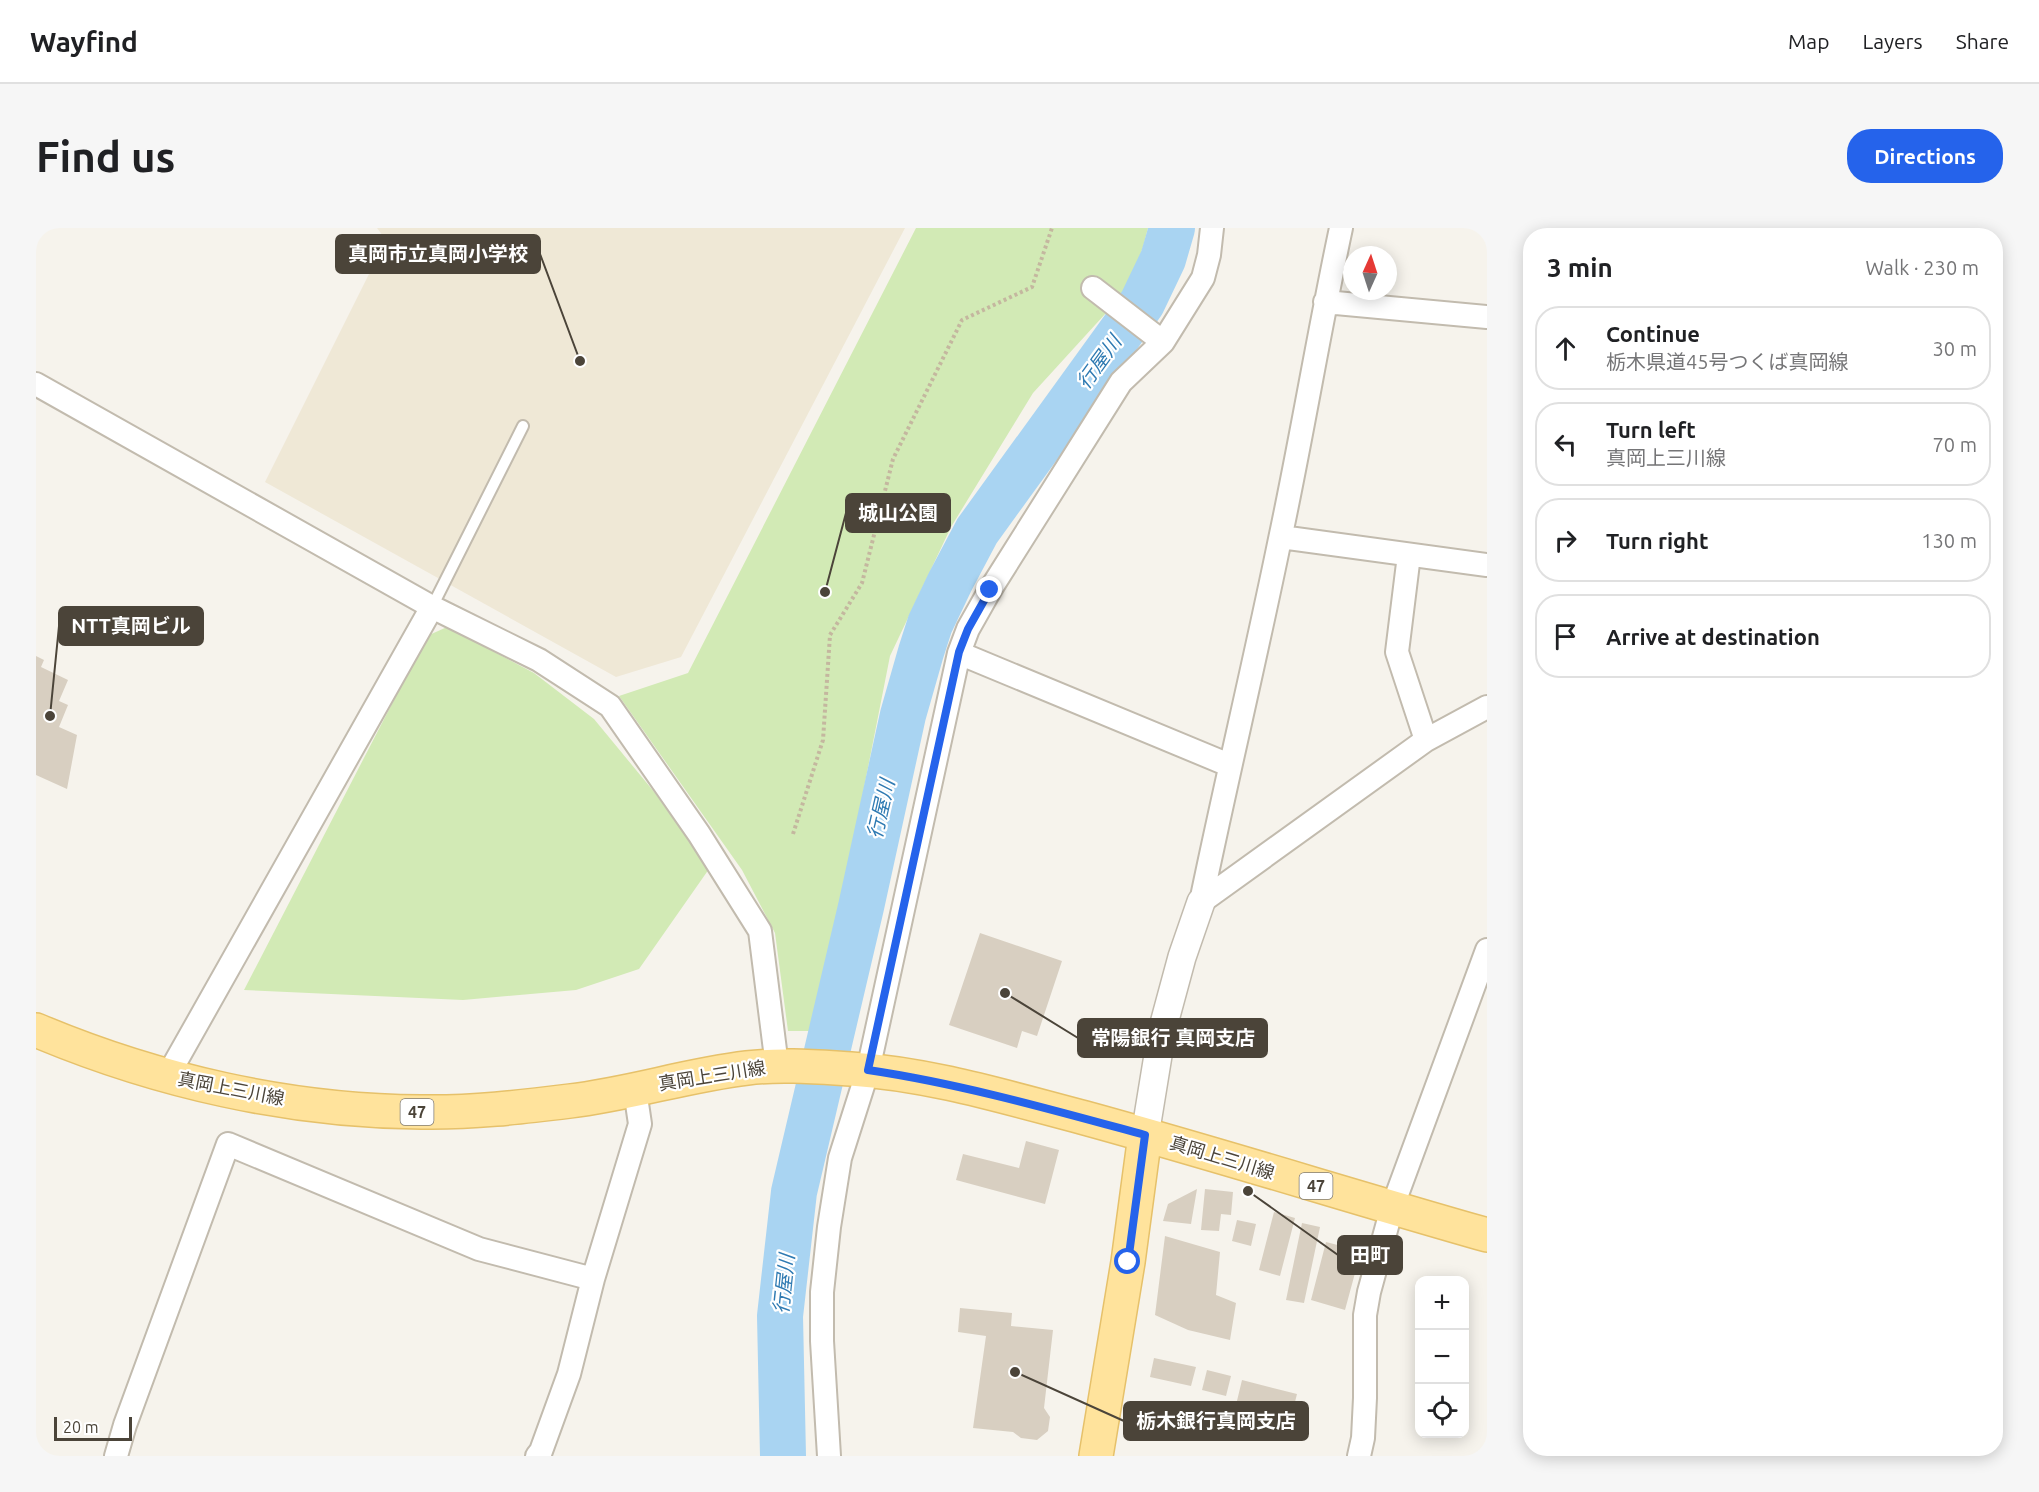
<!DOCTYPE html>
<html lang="en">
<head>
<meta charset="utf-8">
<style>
  :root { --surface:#fff; --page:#f6f6f6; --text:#202124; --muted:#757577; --line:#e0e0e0; --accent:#2563eb }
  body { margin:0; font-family:Ubuntu,"Noto Sans JP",sans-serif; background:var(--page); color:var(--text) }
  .controls { position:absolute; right:18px; bottom:18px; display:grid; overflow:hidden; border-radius:12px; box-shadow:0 3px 15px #0003 }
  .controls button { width:54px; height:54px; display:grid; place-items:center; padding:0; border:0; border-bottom:2px solid var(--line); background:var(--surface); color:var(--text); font:30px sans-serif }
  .compass { position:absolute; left:1307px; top:18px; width:54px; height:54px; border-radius:50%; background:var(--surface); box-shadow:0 3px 15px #0003; rotate:3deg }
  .scale { position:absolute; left:18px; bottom:15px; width:78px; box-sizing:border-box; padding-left:6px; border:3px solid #4b4439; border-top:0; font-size:16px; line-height:21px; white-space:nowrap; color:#4b4439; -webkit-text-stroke:4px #fff; paint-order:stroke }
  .stop { position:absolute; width:18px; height:18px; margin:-14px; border:4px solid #2563eb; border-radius:50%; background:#fff }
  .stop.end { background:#2563eb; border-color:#fff; box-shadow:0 2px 6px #0008 }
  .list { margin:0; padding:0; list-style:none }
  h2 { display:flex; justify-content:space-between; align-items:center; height:78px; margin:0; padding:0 24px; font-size:26px }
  h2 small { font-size:20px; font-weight:400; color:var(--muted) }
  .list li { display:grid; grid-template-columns:39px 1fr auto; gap:18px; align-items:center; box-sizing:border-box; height:84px; margin:0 12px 12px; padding:0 12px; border:2px solid var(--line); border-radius:24px }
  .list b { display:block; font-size:22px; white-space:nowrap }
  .list p { margin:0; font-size:20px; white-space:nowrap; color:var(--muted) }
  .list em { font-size:20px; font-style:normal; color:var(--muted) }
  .icon { flex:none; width:33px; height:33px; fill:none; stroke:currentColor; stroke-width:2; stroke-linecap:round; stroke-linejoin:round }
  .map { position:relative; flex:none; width:1451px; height:1228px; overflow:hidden; border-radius:24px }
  header { display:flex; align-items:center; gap:36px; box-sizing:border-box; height:84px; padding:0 30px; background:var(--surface); border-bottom:2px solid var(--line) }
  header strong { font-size:28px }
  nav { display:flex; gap:33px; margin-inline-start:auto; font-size:21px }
  .intro { display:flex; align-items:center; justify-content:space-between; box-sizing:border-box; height:144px; padding:0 36px }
  h1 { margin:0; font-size:42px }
  .button { padding:15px 27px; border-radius:24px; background:var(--accent); color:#fff; font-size:21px; font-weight:700 }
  main { display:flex; gap:36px; padding:0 36px }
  aside { flex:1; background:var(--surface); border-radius:24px; box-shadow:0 3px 15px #0003 }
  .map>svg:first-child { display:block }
  .education { fill:#efe8d6 }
  .green { fill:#d2eab5 }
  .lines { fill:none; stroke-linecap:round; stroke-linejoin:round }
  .river { stroke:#a9d4f2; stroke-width:46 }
  .building { fill:#d8cfc1 }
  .service-casing { stroke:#c2bbae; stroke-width:14 }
  .minor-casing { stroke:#c2bbae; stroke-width:26 }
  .tertiary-casing { stroke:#c2bbae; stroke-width:30 }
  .primary-casing { stroke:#e6c16a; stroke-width:36 }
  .path { stroke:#c4b79f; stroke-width:4; stroke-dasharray:3 3; stroke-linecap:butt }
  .service { stroke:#fff; stroke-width:10 }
  .minor { stroke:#fff; stroke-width:22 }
  .tertiary { stroke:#fff; stroke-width:27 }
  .primary { stroke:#ffe39c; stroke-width:33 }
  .route { stroke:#2563eb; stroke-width:8 }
  .labels { text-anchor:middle; stroke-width:4.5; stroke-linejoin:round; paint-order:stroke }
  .shield { fill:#fff; stroke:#817c74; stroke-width:1.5 }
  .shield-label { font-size:16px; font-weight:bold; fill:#4b4439 }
  .street-label { font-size:18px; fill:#4b4439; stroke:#fff }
  .water-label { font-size:20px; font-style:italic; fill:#2e7ab2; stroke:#fff }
  .leader { fill:none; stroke:#4b4439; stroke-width:2 }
  .callout-dot { fill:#4b4439; stroke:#fff; stroke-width:2 }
  .callout { fill:#4b4439; stroke:#4b4439; stroke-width:2 }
  .callout-label { font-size:20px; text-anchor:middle; font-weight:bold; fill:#fff }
</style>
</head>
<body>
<header>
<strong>Wayfind</strong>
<nav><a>Map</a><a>Layers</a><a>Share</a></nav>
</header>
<div class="intro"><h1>Find us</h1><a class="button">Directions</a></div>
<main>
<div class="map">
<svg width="1451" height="1228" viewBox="0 0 1451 1228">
  <rect width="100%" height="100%" fill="#f6f3ec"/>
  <path class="education" d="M341,0H869L645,429L580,449L229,254L350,12Z"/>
  <path class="green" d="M880,0H1112L1107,19L1091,62L997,165L915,299L854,428L780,803H752L739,705L706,642L583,468L652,445Z
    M411,399L498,445L558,491L619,565L673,641L603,741L540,762L427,772L208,762L391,408Z"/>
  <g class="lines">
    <path class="river" d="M747,1228L744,1088L758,964L825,679L867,487L885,424L894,396L914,354L941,303L1106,75L1127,31L1136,0"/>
  </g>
  <path class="building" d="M0,428L8,432L5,439L32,452L23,473L32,477L23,499L41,507L31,561L0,547Z
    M944,705L1026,733L1001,808L986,803L981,820L913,797Z
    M990,913L1023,922L1009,976L920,952L927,926L983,940Z
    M1161,961L1155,996L1127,993L1132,976Z
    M1169,961L1197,964L1195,987L1185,986L1183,1003L1165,1002Z
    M1238,984L1259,990L1244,1048L1223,1042Z
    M1201,992L1220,996L1215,1018L1196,1013Z
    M1266,995L1284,999L1268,1075L1250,1072Z
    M1129,1008L1184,1024L1180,1067L1200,1075L1194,1112L1152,1102L1119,1087Z
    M1290,1014L1325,1023L1309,1082L1275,1072Z
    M924,1080L976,1085L975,1098L1017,1102L1008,1180L1014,1189L1012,1203L1001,1212L985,1210L977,1204L937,1200L950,1108L922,1104Z
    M1118,1130L1160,1139L1155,1158L1114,1149Z
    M1171,1142L1195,1148L1190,1168L1166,1162Z
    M1206,1152L1261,1166L1255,1190L1200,1177Z"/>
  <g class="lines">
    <g class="service-casing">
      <path id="service" d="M396,379L487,198"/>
    </g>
    <g class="minor-casing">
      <path id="minor" d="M1057,60L1127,114
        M1289,74L1451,89
        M0,156L396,379L503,432L574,478L663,606L724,703L741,838
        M1245,309L1451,337
        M1373,327L1361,424L1390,512
        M923,425L1193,537
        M1165,674C1190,553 1219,433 1244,311C1266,208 1283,103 1305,0
        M1165,674L1390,512L1451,479
        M131,849L396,379
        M80,1228L89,1197L192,916L443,1021L557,1051
        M501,1228L505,1223L533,1146L557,1051L604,896L599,862
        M793,1228L786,1113V1064L793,999L804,930L832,842L923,425L932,401L954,362L1085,154L1127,114L1167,50L1173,27L1176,0
        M1323,1228L1327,1210L1329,1170V1087L1333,1064L1356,980L1451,722"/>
    </g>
    <g class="tertiary-casing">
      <path id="tertiary" d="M1109,907L1126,803L1146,729L1165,674"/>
    </g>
    <g class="primary-casing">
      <path id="primary" d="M0,802C121,853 253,883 385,884C435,885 485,879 534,873C594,866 651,847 711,840C745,836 781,839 815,841C895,846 972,870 1049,890C1184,927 1317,969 1451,1007
        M1060,1228L1092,1034L1109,907"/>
    </g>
    <path class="path" d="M757,606L787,512L794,407L826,355L857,231L926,92L996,59L1016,0"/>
    <use href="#service" class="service"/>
    <use href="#minor" class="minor"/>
    <use href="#tertiary" class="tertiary"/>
    <use href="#primary" class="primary"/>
  </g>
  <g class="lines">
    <path class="route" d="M954,362L932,401L923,424L832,842C926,856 1017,882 1109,907L1092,1034"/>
  </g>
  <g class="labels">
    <g class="shield">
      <rect x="364.5" y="871" width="33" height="26" rx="4.5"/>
      <rect x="1263.5" y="945" width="33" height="26" rx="4.5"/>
    </g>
    <g class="shield-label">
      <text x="381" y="890">47</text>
      <text x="1280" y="964">47</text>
    </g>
    <g class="street-label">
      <text transform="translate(676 848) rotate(-9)" y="6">真岡上三川線</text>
      <text transform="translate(195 861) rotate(11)" y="6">真岡上三川線</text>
      <text transform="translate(1186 930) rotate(17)" y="6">真岡上三川線</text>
    </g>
    <g class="water-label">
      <text transform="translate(1063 134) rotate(-54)" y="7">行屋川</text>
      <text transform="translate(845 581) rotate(-77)" y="7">行屋川</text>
      <text transform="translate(748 1056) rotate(-84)" y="7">行屋川</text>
    </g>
  </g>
  <path class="leader" d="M544 133L504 26M789 364L810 285M14 488L23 398M969 765L1042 810M1212 963L1302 1027M979 1144L1088 1193"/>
  <g class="callout-dot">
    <circle cx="544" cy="133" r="6"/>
    <circle cx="789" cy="364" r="6"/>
    <circle cx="14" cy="488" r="6"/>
    <circle cx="969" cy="765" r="6"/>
    <circle cx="1212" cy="963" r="6"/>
    <circle cx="979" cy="1144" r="6"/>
  </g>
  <g class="callout">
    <rect x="300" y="7" width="204" height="38" rx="6"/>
    <rect x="810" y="266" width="104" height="38" rx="6"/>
    <rect x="23" y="379" width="144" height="38" rx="6"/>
    <rect x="1042" y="791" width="189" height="38" rx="6"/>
    <rect x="1302" y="1008" width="64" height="38" rx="6"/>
    <rect x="1088" y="1174" width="184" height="38" rx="6"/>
  </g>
  <g class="callout-label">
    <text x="402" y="33">真岡市立真岡小学校</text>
    <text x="862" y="292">城山公園</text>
    <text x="95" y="405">NTT真岡ビル</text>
    <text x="1137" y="817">常陽銀行 真岡支店</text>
    <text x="1334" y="1034">田町</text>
    <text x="1180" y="1200">栃木銀行真岡支店</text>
  </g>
</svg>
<div class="controls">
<button>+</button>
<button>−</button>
<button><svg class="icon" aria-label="locate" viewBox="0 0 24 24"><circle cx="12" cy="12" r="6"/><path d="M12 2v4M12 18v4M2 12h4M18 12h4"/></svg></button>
</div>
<svg class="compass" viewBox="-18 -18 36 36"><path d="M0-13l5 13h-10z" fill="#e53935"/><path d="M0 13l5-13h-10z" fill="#757577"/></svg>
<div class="scale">20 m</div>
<div class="stop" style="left:1092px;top:1034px"></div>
<div class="stop end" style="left:954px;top:362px"></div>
</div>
<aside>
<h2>3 min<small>Walk · 230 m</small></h2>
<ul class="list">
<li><svg class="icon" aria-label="ahead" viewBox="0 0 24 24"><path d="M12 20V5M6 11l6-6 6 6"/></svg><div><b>Continue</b><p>栃木県道45号つくば真岡線</p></div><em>30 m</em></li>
<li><svg class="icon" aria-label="left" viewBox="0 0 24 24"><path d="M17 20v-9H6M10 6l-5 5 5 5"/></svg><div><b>Turn left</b><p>真岡上三川線</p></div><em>70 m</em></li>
<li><svg class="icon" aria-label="right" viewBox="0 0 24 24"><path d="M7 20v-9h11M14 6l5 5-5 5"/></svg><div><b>Turn right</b></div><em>130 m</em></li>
<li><svg class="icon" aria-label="arrive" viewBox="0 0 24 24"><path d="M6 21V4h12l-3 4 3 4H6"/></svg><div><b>Arrive at destination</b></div></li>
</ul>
</aside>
</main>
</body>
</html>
